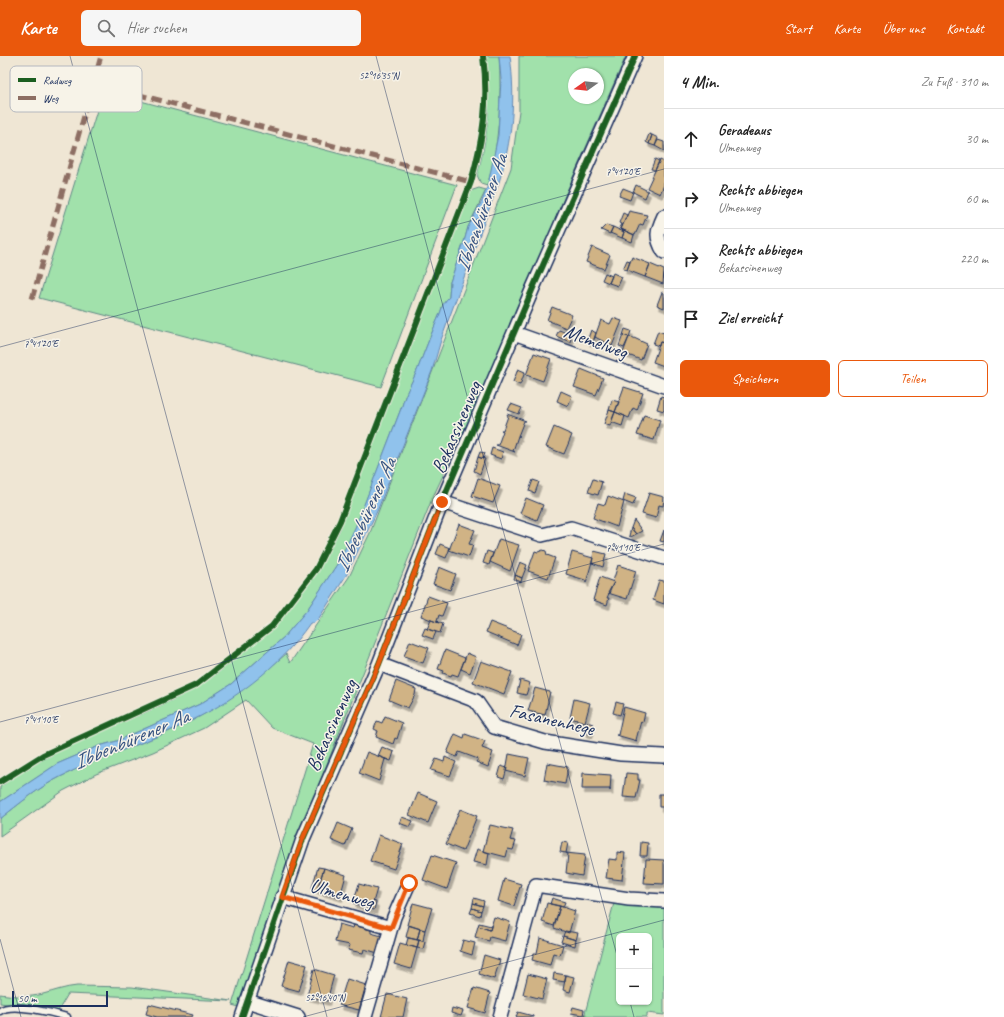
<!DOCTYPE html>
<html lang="de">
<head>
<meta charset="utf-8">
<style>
  :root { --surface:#fff; --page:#f6f6f6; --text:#222; --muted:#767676; --line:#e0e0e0; --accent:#ea580c }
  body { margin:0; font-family:Caveat,sans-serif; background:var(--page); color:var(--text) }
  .controls { position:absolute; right:12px; bottom:12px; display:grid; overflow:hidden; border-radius:6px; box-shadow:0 1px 3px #0004 }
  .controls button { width:36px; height:36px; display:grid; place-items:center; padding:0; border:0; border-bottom:1px solid var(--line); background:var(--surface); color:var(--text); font:20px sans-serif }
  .compass { position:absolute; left:568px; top:12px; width:36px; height:36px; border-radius:50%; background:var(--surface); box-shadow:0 1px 3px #0004; rotate:255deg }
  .scale { position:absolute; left:12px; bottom:10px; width:96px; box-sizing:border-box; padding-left:4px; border:2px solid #1b2f5e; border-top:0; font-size:11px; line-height:14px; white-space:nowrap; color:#1b2f5e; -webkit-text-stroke:3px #f7f3e8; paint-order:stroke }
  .stop { position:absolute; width:12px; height:12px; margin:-9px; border:3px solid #ea580c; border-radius:50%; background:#fff }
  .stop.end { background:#ea580c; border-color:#fff; box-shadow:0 1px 4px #0008 }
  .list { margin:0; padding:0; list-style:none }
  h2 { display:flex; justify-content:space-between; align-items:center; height:52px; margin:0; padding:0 16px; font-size:17px }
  h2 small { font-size:13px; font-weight:400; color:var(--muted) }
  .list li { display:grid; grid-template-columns:26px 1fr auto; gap:12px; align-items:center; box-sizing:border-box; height:60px; padding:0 16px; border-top:1px solid var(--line) }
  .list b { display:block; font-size:15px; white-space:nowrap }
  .list p { margin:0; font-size:13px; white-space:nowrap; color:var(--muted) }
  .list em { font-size:13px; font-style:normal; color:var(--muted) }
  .actions { display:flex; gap:8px; padding:12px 16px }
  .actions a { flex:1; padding:9px 0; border:1px solid var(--accent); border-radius:6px; text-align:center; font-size:14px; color:var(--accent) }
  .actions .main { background:var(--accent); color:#fff }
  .icon { flex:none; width:22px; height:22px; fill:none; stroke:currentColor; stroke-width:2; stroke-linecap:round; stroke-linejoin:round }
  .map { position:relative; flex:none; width:664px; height:961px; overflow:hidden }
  header { display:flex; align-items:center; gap:24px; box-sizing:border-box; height:56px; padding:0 20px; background:var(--accent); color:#fff }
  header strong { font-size:19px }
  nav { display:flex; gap:22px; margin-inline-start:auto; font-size:14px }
  .search { width:280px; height:36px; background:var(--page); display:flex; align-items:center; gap:10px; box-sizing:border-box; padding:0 14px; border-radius:6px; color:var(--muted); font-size:15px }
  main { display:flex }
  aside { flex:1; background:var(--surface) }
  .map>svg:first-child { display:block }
  .green { fill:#a1e1ab; stroke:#5e8884; fill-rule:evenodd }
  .water { fill:#90c2ec; stroke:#6187b3 }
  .building { fill:#d0b385; stroke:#1b2f5e; filter:url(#shadow) }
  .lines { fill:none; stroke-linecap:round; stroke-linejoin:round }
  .service-casing { stroke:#1b2f5e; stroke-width:9 }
  .minor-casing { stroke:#1b2f5e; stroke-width:16 }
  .service { stroke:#f7f3e8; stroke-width:6 }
  .minor { stroke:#f7f3e8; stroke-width:13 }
  .quiet { stroke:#8d6e63; stroke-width:5; stroke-dasharray:10 5; stroke-linecap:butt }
  .cycleway-casing { stroke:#f7f3e8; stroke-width:8 }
  .cycleway { stroke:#1b5e20; stroke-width:6 }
  .route { stroke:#ea580c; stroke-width:5 }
  .ticks { fill:none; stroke:#1b2f5e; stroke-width:1; stroke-opacity:0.45 }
  .labels { text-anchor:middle; stroke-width:3; stroke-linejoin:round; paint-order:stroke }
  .street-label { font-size:20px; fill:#1b2f5e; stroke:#f7f3e8 }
  .water-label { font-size:21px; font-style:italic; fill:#385482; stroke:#f7f3e8 }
  .key { fill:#f7f3e8; stroke:#b5b8bf; stroke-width:1 }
  .key-label { font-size:11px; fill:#1b2f5e }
  .ticks-label { font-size:10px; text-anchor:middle; fill:#1b2f5e; stroke:#f7f3e8; stroke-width:3; stroke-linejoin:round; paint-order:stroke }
</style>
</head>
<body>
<header>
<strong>Karte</strong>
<div class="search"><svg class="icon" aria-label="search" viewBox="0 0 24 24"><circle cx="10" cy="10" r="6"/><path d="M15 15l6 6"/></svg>Hier suchen</div>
<nav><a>Start</a><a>Karte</a><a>Über uns</a><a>Kontakt</a></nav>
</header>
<main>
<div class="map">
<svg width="664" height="961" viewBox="0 0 664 961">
  <defs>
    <filter id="shadow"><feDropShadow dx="2.5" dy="4.5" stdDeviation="0" flood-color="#0004"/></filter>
  </defs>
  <rect width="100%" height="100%" fill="#efe6d4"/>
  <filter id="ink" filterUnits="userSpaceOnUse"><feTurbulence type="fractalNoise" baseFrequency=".025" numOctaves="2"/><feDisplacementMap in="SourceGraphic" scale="8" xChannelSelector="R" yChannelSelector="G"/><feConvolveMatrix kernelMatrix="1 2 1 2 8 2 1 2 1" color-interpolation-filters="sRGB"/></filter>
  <g filter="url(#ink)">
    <path class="green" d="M486,0H499C502,38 499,94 487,130L481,128L477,119C489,77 491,43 486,0Z
      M519,0H626L566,137L510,276L432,443L298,781L239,951L232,949L313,688L272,672L246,644L204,672L153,696L96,718L63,735L0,780V763C19,748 38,732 60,721C99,701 141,689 181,670C220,652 253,626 286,598L290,607L349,521L370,477L511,112L519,55ZM574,18H598V42H574Z
      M103,35L457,129L381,331L39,242Z
      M479,132L486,134L468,171L464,186L450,226L449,241C441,249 443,251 439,260C432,276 426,291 420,307C415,322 406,334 402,350L356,470L338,507L307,554L284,581L231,628L200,648L117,685L99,690L57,708L0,746V731C58,687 128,668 192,634C210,624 225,611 241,598C286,560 313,526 340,473L470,135Z
      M614,847L664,852V959L647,957V961H584ZM619,880H649V946H619Z
      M77,930L132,931L231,945L68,938L58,955L0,947V938C14,940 29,942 43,938C55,935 65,931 77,930Z"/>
    <path class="water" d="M499,0H510C516,43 512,85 499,126L441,284L432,315L378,453L347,518L319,562L314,567H310C279,612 230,648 180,670C141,689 99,701 60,721C38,732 19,748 0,763V746L57,708L99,690L117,685L200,648L231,628L284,581L307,554L338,507L355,472L402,350C406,334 415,322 420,307C426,291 432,276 439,260C443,251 441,249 449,241L450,226L464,186L468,171L482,145L488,129L498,79L501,23Z"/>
    <path class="building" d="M649,78L652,79L649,88L646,86Z
      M652,79L658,82L655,90L649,88Z
      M658,84L664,86V95L655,90Z
      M655,103L659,105L655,114L651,113Z
      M660,104L664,106V129L660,138L647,132Z
      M636,129L648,135L645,142L633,136Z
      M623,132L633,136L630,144L619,140Z
      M629,155L647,159L643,169L640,168L635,179L621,173Z
      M623,157L627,159L621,173L619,172L621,168L619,167Z
      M606,169L613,171L610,178L601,174Z
      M613,171L624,176L622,182L610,177Z
      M621,173L634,179L632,186L622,182L624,176Z
      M592,191L610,199L604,213L586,206Z
      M632,201L650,208L645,221L627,214Z
      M627,204L630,205L627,214L623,213Z
      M650,208L664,214L663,228L645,221Z
      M605,217L612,220L609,227L602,224Z
      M613,217L622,221L618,230L609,227Z
      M662,236L664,237V252L657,249Z
      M552,251L572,259L566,272L547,264Z
      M613,262L622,265L612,290L595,281L594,283L601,264L610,268Z
      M625,273L631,275L629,281L623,279Z
      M559,274L572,279L570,286L556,280Z
      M591,274L596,277L593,287L587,285Z
      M658,275L664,277V287L660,286L659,290L653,288Z
      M623,279L629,281L624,292L619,290Z
      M629,281L634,282L647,288L641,304L623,297Z
      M660,286L664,287V310L653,306Z
      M534,297L551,303L543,325L526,319Z
      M518,313L525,316L520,329L513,326Z
      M581,313L603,322L596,339L574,331Z
      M624,331L643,337L637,354L633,352L629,362L615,356Z
      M561,335L572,340L568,350L557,345Z
      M661,340L664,341V355L657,353Z
      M612,344L619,346L615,356L609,354Z
      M511,348L522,352L519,358L508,354Z
      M609,354L615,356L610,370L604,368Z
      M615,356L625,360L622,370L611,366Z
      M507,358L526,365H524L518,380H520H518L513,395L515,396L496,389H498L503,375L501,374H503L508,360Z
      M644,359L660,364L654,384L637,379Z
      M554,371L572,379L564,398L546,391Z
      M492,392L503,396L501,403L490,399Z
      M480,396L485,397L483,403L478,401Z
      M478,401L485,403L480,418L474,415Z
      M478,422L500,430L493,447L472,440Z
      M593,423L602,426L598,439L588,436Z
      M533,424L539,426L535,437L529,435Z
      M649,437L664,441L663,450L659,449L656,462L642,458Z
      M625,438L636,442L633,449L623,445Z
      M608,440L624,446L617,471L593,462L598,447L605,449Z
      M526,442L543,449L537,464L520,457Z
      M634,464L642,475L636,478L631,472Z
      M459,468L475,474L469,488L473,489L469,501L449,494Z
      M631,472L636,478L631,481L629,480Z
      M664,474V486L660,485Z
      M499,483L519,489L510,515L490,506Z
      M440,488L450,492L446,502L436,498Z
      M543,494L546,495L547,499L555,502L548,522L528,515L535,495L538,496Z
      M487,495L493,497L489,509L483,507Z
      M594,495L606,498L603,511L592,507Z
      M572,496L593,502L586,527L585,524L566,518Z
      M520,506L527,509L522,522L515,519Z
      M618,509L636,515L627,543L608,537L614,526L613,525Z
      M439,511L456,518L450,534L433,528Z
      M515,519L522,522L521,526L514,523Z
      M600,521L614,526L607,542H609L607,549L593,544Z
      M659,524L664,525V548L653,544Z
      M428,540L447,547L442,560L439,559L437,565L439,567L421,560Z
      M431,564L443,568L440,577L427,573Z
      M490,566L521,578L517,589L486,576Z
      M425,572L436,576L433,583L422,579Z
      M410,585L429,592L423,607L404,600Z
      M445,594L465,602L458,620L452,618L451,620L443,617L444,615L438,613Z
      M467,597L476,601L470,617L461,613Z
      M481,605L512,616L504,638L473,626Z
      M520,624L530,627L526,639L517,637Z
      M396,625L416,633L415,639L408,652L389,644Z
      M535,632L550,636L545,659L528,655Z
      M574,643L590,647L585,666L570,662Z
      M616,646L623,648L620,659L613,657Z
      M624,651L645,657L643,666L641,665L636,684L637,685L616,679H618Z
      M385,660L402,667L397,683L395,682L393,688L376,681L378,675L374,673L377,665L382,667Z
      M587,666L593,668L590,678L584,676Z
      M455,678L464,682L465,678L485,685L482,692L493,696L488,711L476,706L478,703L459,696L457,701L447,697Z
      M382,691L394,696L391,705L378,700Z
      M367,696L388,704L385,703L379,725L359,717Z
      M509,698L529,702L525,720L506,715Z
      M445,701L456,706L450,720L431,714L436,703L444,706Z
      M547,707L568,711L565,728L544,724Z
      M501,710L507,712L504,723L498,721Z
      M583,717L611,719L610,735V733H582Z
      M626,717L638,718V724H640L636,742L623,741Z
      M418,737L437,745L428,767L409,759Z
      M659,738H664V751H659Z
      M460,753L477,760L463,795L446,788Z
      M402,761L413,765L410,771L399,767Z
      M338,767L352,773L345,790L331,784Z
      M490,769L513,774L510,784L516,785L513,794L508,793L506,801L483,795Z
      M379,779L403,788L394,813L370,805Z
      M562,786L568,787L566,797L560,796Z
      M641,786L648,787L647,800H640Z
      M477,793L489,797L487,809L473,806Z
      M617,796L625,797L622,824L606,822L609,803L617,804Z
      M566,797L585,799L582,820L566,817L568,798Z
      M432,799L456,807L447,833L423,824Z
      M646,803L664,804V828L644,827Z
      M318,811L324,812L317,834L312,832Z
      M324,812L346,819L340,841L317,834Z
      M504,823L521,828L514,850L498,845Z
      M359,828L377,833L371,853L353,847Z
      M474,842L484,845L483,850L473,847Z
      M552,842L565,846L563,851L550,848Z
      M373,845L376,846L374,854L371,853Z
      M413,847L432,852L425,874L407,869Z
      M473,847L483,850L481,855L472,852Z
      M547,847L560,850L554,870L542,866Z
      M560,850L575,855L569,877L554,872Z
      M472,852L481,855L480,860L470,857Z
      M494,861L510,866L505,885L490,881L489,885L475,881L478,870L490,874Z
      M479,867L491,870L490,874L478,870Z
      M339,868L353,872L354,869L371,874V877L382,880L378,897L364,893L363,897L348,894L350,889L335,886Z
      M409,869L420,873L417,884L406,881Z
      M420,873L425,874L423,885L417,884Z
      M565,875L578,877L576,884L563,880Z
      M563,880L576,884L575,890L561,886Z
      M408,882L419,884L417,892L406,889Z
      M540,882L563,889L560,899L553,897L550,909L532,904L534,897H537Z
      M419,884L425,886L423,893L417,892Z
      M463,884L475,887L472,899L460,895Z
      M400,887L417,892L411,913L394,908Z
      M484,899L500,904L494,923L479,918Z
      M289,904L307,909L299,935L281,930Z
      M314,913L334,919L327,945L307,940Z
      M554,917L566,919L565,926L553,924Z
      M528,918L547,923L542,943L523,938Z
      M566,919L574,921L570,936L563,934Z
      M347,923L366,929L359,954L339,949Z
      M474,932L490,937L485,957L468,952Z
      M387,938L407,943L403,961H381Z
      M149,948L193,959L192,961H157L146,958Z
      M573,951L584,954L583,959L571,957Z
      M452,952L463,955L461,960L451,957Z
      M518,956L533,960V961H516Z"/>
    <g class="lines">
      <g class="service-casing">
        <path id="service" d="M0,955C11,946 54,957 67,961"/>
      </g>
      <g class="minor-casing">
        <path id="minor" d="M664,160C657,175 655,181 664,196
          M514,277L664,330
          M442,446L542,479L571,472L664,502
          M379,608L476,645L494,671L545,686L621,698L664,700
          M282,841L391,872
          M247,945L298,961
          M242,961L303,783L379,608L442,446L533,232L635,0
          M365,961L394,861L409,827
          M500,961L536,829L629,843L664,845"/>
      </g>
      <use href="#service" class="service"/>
      <use href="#minor" class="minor"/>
      <path class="quiet" d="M94,27L471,126
        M32,243L101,0"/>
      <g class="cycleway-casing">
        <path id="cycleway" d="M0,726L43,699L196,629L272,570L316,513L340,465L471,126C483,83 489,45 483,0
          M242,961L303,783L379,608L442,446L533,232L635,0"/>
      </g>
      <use href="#cycleway" class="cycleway"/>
    </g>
  </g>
  <g class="lines" filter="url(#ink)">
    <path class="route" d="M409,827L391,872L282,841L303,782L379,608L442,446"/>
  </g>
  <path class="ticks" d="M70,0L327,961M376,0L619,907M0,291L664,113M0,666L664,488M0,883L21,961M630,946L634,961M303,961L664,864"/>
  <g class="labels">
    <g class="street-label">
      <text transform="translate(596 285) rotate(20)" y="7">Memelweg</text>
      <text transform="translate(456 371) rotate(-67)" y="7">Bekassinenweg</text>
      <text transform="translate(552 663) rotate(13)" y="7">Fasanenhege</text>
      <text transform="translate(331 669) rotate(-66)" y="7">Bekassinenweg</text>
      <text transform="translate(342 837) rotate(16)" y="7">Ulmenweg</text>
    </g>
    <g class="water-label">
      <text transform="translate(481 157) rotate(-71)" y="7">Ibbenbürener Aa</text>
      <text transform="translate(365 459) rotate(-66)" y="7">Ibbenbürener Aa</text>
      <text transform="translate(131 683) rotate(-23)" y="7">Ibbenbürener Aa</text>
    </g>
  </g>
  <rect x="10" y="10" width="132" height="46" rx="6" class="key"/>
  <rect x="18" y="22" width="18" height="4" fill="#1b5e20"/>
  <rect x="18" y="40" width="18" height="4" fill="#8d6e63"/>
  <g class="key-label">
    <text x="43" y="28">Radweg</text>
    <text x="43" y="46">Weg</text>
  </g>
  <g class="ticks-label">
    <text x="379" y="23">52°16'35"N</text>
    <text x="623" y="119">7°41'20"E</text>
    <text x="41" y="291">7°41'20"E</text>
    <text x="623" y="495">7°41'10"E</text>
    <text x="41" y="667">7°41'10"E</text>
    <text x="325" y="945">52°16'40"N</text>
  </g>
</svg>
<div class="controls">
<button>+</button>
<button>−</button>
</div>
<svg class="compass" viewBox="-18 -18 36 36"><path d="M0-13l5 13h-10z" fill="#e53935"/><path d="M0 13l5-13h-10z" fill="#767676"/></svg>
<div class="scale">50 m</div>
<div class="stop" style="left:409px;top:827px"></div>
<div class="stop end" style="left:442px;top:446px"></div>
</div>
<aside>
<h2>4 Min.<small>Zu Fuß · 310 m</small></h2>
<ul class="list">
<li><svg class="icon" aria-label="ahead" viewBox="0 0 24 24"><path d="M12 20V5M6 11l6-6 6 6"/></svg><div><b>Geradeaus</b><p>Ulmenweg</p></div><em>30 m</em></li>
<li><svg class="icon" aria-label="right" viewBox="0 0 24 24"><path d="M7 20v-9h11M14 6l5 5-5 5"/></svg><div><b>Rechts abbiegen</b><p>Ulmenweg</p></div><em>60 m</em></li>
<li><svg class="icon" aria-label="right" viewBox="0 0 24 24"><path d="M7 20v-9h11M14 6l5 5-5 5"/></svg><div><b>Rechts abbiegen</b><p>Bekassinenweg</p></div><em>220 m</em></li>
<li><svg class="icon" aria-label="arrive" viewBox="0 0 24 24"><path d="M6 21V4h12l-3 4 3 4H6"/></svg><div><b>Ziel erreicht</b></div></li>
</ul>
<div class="actions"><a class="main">Speichern</a><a>Teilen</a></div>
</aside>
</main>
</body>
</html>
